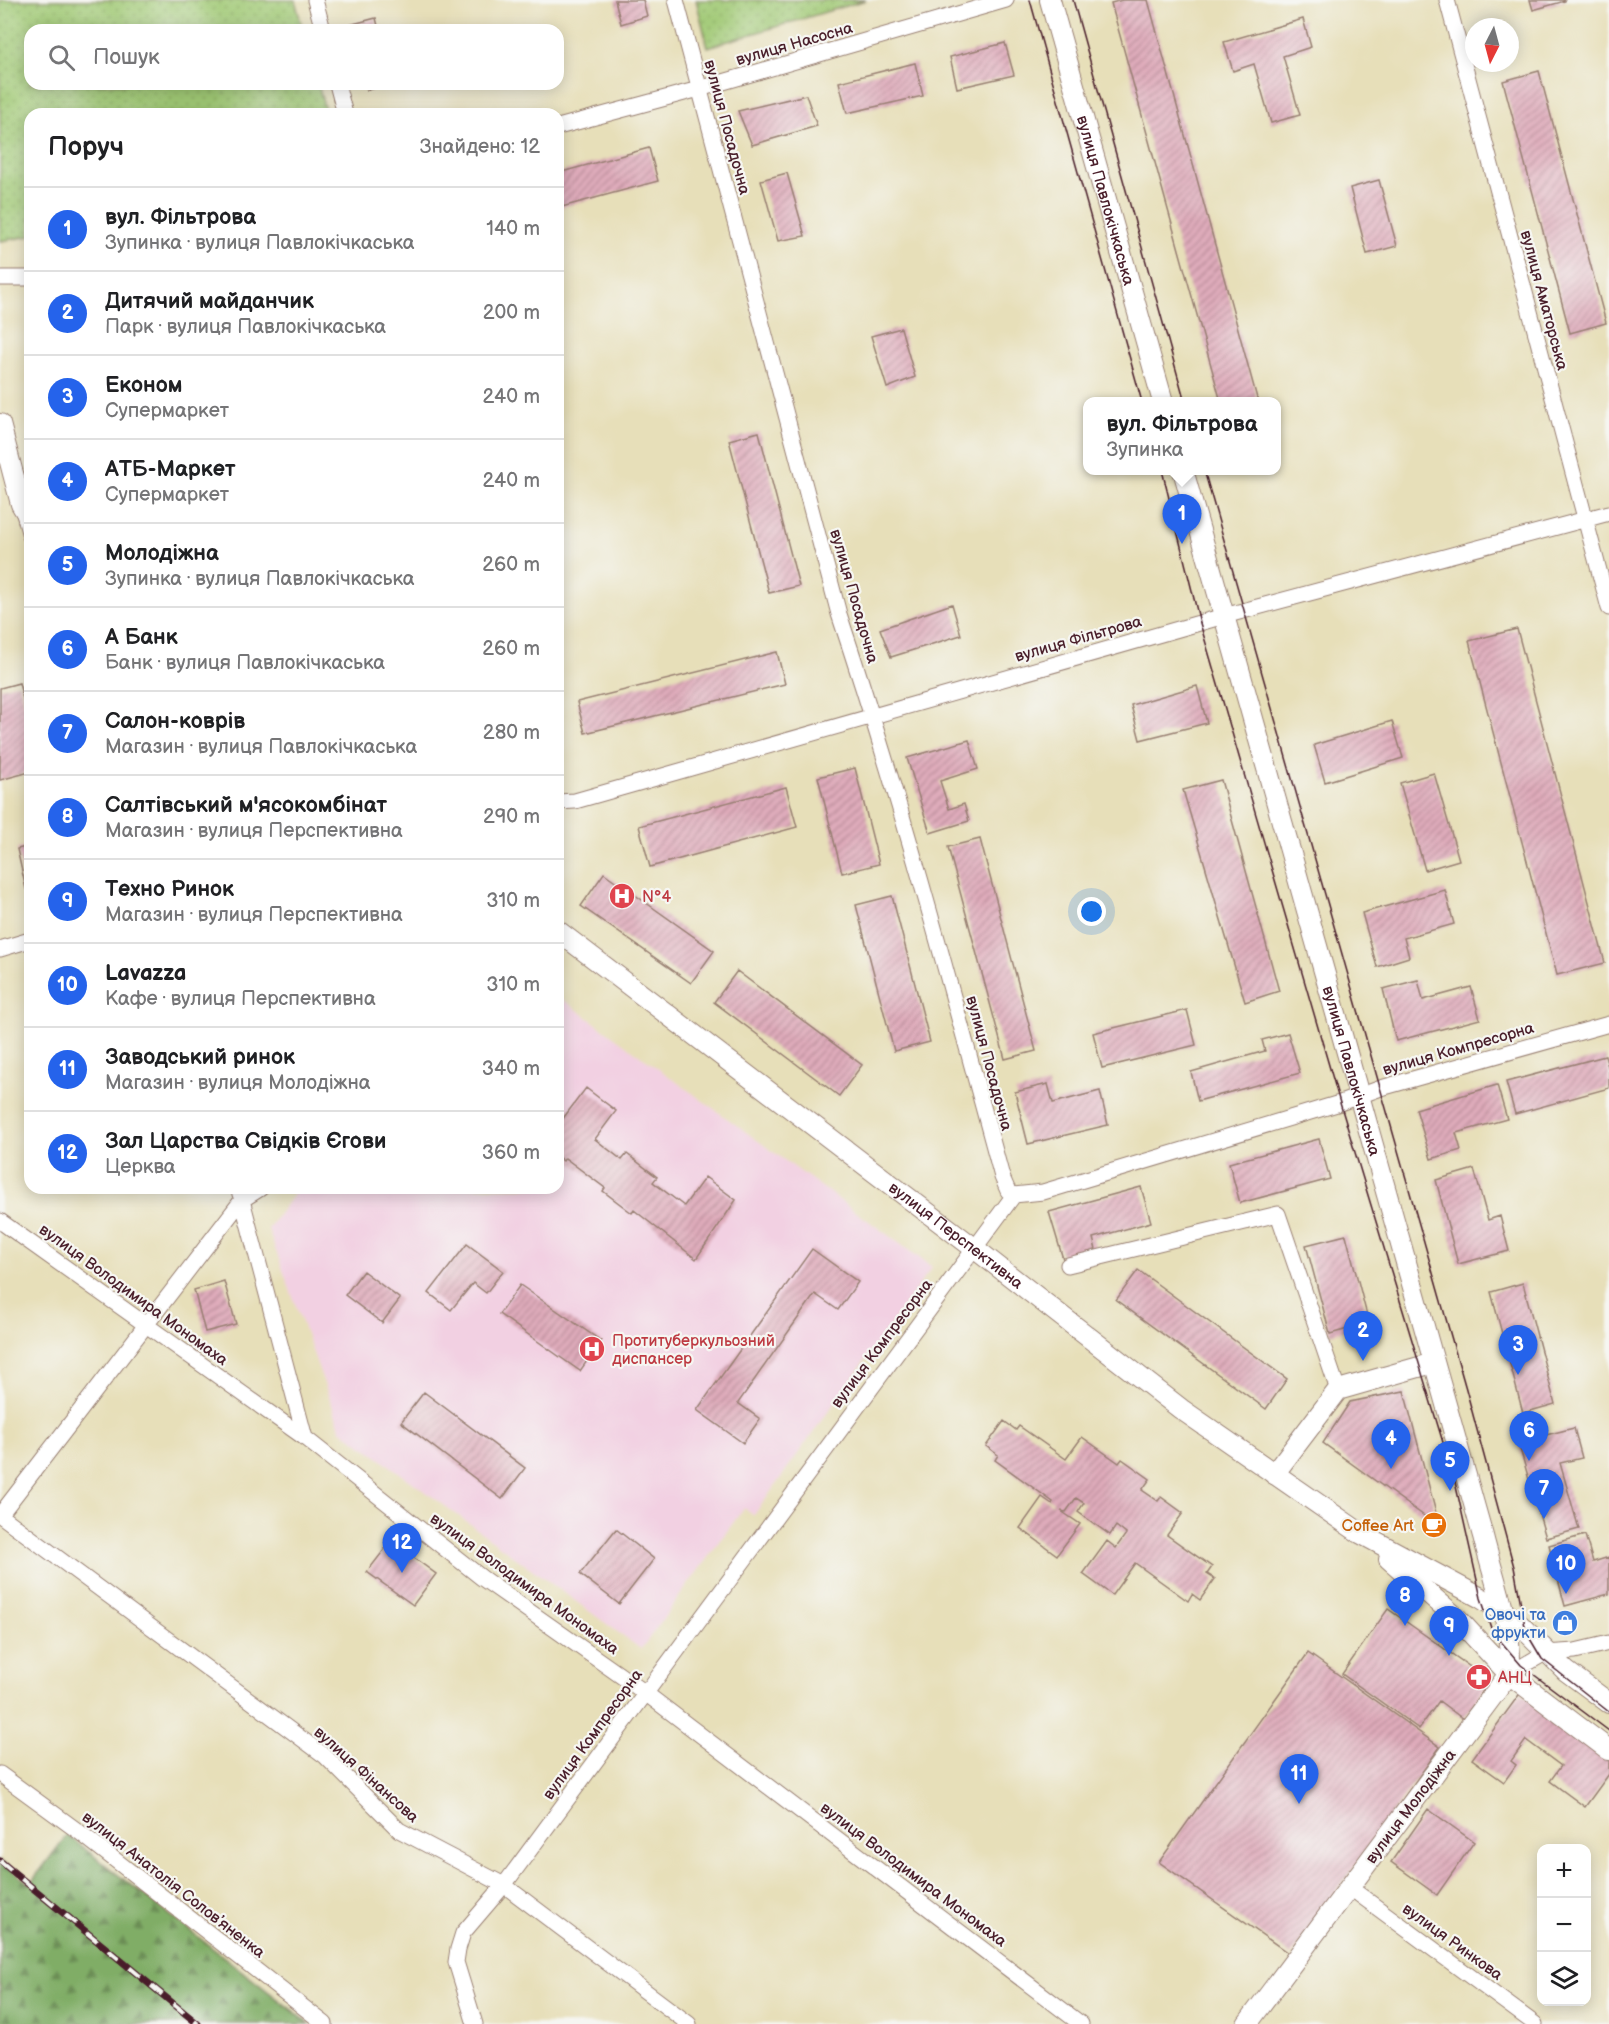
<!DOCTYPE html>
<html lang="uk">
<head>
<meta charset="utf-8">
<style>
  :root { --surface:#fff; --page:#f6f6f6; --text:#202124; --muted:#757577; --line:#e0e0e0; --accent:#2563eb }
  body { margin:0; font-family:"Balsamiq Sans",sans-serif; background:var(--page); color:var(--text) }
  .controls { position:absolute; right:18px; bottom:18px; display:grid; overflow:hidden; border-radius:12px; box-shadow:0 3px 15px #0003 }
  .controls button { width:54px; height:54px; display:grid; place-items:center; padding:0; border:0; border-bottom:2px solid var(--line); background:var(--surface); color:var(--text); font:30px sans-serif }
  .compass { position:absolute; left:1465px; top:18px; width:54px; height:54px; border-radius:50%; background:var(--surface); box-shadow:0 3px 15px #0003; rotate:186deg }
  .you { position:absolute; left:1092px; top:912px; width:21px; height:21px; margin:-15px; border:4px solid #fff; border-radius:50%; background:#1a73e8; box-shadow:0 0 0 9px #1a73e833 }
  .badge { display:grid; place-items:center; width:39px; height:39px; border-radius:50%; background:var(--accent); color:#fff; font-size:20px; font-weight:700 }
  .pin { position:absolute; translate:-50% -50px; filter:drop-shadow(0 2px 3px #0008) }
  .pin::after { content:''; position:absolute; top:32px; width:21px; height:18px; background:inherit; clip-path:polygon(0 0,100% 0,50% 100%) }
  .popup { position:absolute; left:1083px; top:397px; width:198px; height:78px; box-sizing:border-box; display:grid; place-content:center; border-radius:12px; background:var(--surface); filter:drop-shadow(0 2px 4px #0005); font-size:20px; white-space:nowrap; color:var(--muted) }
  .popup b { font-size:22px; color:var(--text) }
  .popup::after { content:''; position:absolute; left:50%; top:100%; margin-left:-12px; border:12px solid transparent; border-top-color:var(--surface) }
  .list { margin:0; padding:0; list-style:none }
  h2 { display:flex; justify-content:space-between; align-items:center; height:78px; margin:0; padding:0 24px; font-size:26px }
  h2 small { font-size:20px; font-weight:400; color:var(--muted) }
  .list li { display:grid; grid-template-columns:39px 1fr auto; gap:18px; align-items:center; box-sizing:border-box; height:84px; padding:0 24px; border-top:2px solid var(--line) }
  .list b { display:block; font-size:22px; white-space:nowrap }
  .list p { margin:0; font-size:20px; white-space:nowrap; color:var(--muted) }
  .list em { font-size:20px; font-style:normal; color:var(--muted) }
  .icon { flex:none; width:33px; height:33px; fill:none; stroke:currentColor; stroke-width:2; stroke-linecap:round; stroke-linejoin:round }
  .map { position:relative; flex:none; width:1609px; height:2024px; overflow:hidden }
  .search { position:absolute; background:var(--surface); box-shadow:0 3px 15px #0003; left:24px; top:24px; width:540px; height:66px; display:flex; align-items:center; gap:15px; box-sizing:border-box; padding:0 21px; border-radius:18px; color:var(--muted); font-size:22px }
  .panel { position:absolute; background:var(--surface); box-shadow:0 3px 15px #0003; left:24px; top:108px; width:540px; height:1086px; border-radius:18px }
  .map>svg:first-child { display:block }
  .built { fill:#f2d0e2 }
  .forest { fill:url(#forest-firs); stroke:#656648; stroke-width:1.5 }
  .park { fill:url(#park-dots); stroke:#757450; stroke-width:1.5 }
  .building { fill:url(#building-hatch) }
  .lines { fill:none; stroke-linecap:round; stroke-linejoin:round }
  .minor-casing { stroke:#987f72; stroke-width:17 }
  .tertiary-casing { stroke:#987f72; stroke-width:22 }
  .minor { stroke:#fff; stroke-width:15 }
  .tertiary { stroke:#fff; stroke-width:20 }
  .tram { stroke:#4a1f2b; stroke-width:1.5 }
  .rail-casing { stroke:#4a1f2b; stroke-width:7 }
  .rail { stroke:#f6f6f2; stroke-width:4.5; stroke-dasharray:14; stroke-linecap:butt }
  .labels { text-anchor:middle; stroke-width:4.5; stroke-linejoin:round; paint-order:stroke }
  .street-label { font-size:16px; fill:#4a1f2b; stroke:#f6f6f2 }
  .health-label { font-size:16px; fill:#be3a42; stroke:#f6f6f2; text-anchor:start }
  .food-label { font-size:16px; fill:#c56008; stroke:#f6f6f2; text-anchor:end }
  .shop-label { font-size:16px; fill:#366cbe; stroke:#f6f6f2; text-anchor:end }
</style>
</head>
<body>
<div class="map">
<svg width="1609" height="2024" viewBox="0 0 1609 2024">
  <defs>
    <pattern id="forest-firs" width="22" height="20" patternUnits="userSpaceOnUse" patternTransform="scale(1.5)"><rect width="22" height="20" fill="#80ad66"/><path d="M5 1l3.5 6h-7zM16 11l3.5 6h-7z" fill="#6b8c54"/></pattern>
    <pattern id="park-dots" width="8" height="8" patternUnits="userSpaceOnUse" patternTransform="scale(1.5)"><rect width="8" height="8" fill="#a0c975"/><path d="M2 2h.1M6 6h.1" fill="none" stroke="#8bac65" stroke-width="1.8" stroke-linecap="round"/></pattern>
    <pattern id="building-hatch" width="6" height="6" patternUnits="userSpaceOnUse" patternTransform="scale(1.5)"><rect width="6" height="6" fill="#dfacbb"/><path d="M-1 1l2-2M0 6l6-6M5 7l2-2" fill="none" stroke="#b78b98"/></pattern>
  </defs>
  <rect width="100%" height="100%" fill="#f6f6f2"/>
  <filter id="ink" filterUnits="userSpaceOnUse"><feTurbulence type="fractalNoise" baseFrequency=".0167" numOctaves="2"/><feDisplacementMap in="SourceGraphic" scale="12" xChannelSelector="R" yChannelSelector="G"/><feConvolveMatrix kernelMatrix="1 2 1 2 8 2 1 2 1" color-interpolation-filters="sRGB"/></filter>
  <filter id="wash" filterUnits="userSpaceOnUse"><feTurbulence type="fractalNoise" baseFrequency=".008" numOctaves="4" result="noise"/><feDisplacementMap in="SourceGraphic" scale="24" xChannelSelector="R" yChannelSelector="G"/><feGaussianBlur stdDeviation="1.35" result="paint"/><feColorMatrix in="noise" values="0 0 0 0 0 0 0 0 0 0 0 0 0 0 0 0 0 1.4 0 .05"/><feComposite in="paint" operator="in"/></filter>
  <g filter="url(#wash)">
    <rect width="100%" height="100%" fill="#e7dfb9"/>
    <path class="built" d="M558,996L932,1267L754,1515L744,1508L641,1649L341,1430L268,1229L298,1188H558Z"/>
    <path class="forest" d="M67,1835L310,2024H0V1861L30,1884Z"/>
    <path class="park" d="M0,0H295L303,30H30V84H318L326,114H30V236L0,241Z
      M696,0H866L708,47Z"/>
    <g id="blocks">
      <path class="building" d="M615,0H643L647,16L621,24Z
        M1122,0H1148L1258,402H1221L1111,3Z
        M1530,0H1565V1L1533,10Z
        M376,18L379,30H350L349,25Z
        M1303,19L1311,47L1283,56L1300,115L1271,123L1254,64L1233,71L1224,42Z
        M1005,43L1014,75L957,88L950,57Z
        M915,63L923,96L847,113L839,82Z
        M1539,71L1606,323L1570,333L1503,81Z
        M365,84H388V85L367,90Z
        M806,95L817,126L752,145L738,111Z
        M649,148L658,181L558,208V173Z
        M787,173L805,236L778,241L761,180Z
        M1379,180L1397,246L1367,254L1350,188Z
        M901,328L915,377L887,388L871,336Z
        M759,432L799,586L769,593L729,440Z
        M952,604L961,635L891,657L880,629Z
        M1517,629L1605,963L1557,975L1469,641Z
        M777,652L785,684L585,733L577,702Z
        M19,683L30,726V772L0,780V688Z
        M1197,686L1207,723L1140,740L1131,705Z
        M1392,721L1403,758L1325,782L1314,745Z
        M969,740L978,769L940,781L949,809L964,804L969,821L930,833L907,758Z
        M855,768L879,864L842,873L818,777Z
        M1434,773L1459,860L1425,870L1400,783Z
        M1221,780L1279,991L1245,1002L1183,790Z
        M786,787L797,827L650,867L639,826Z
        M980,839L1036,1051L1005,1059L948,847Z
        M30,846V888L26,889L17,849Z
        M604,873L714,951L691,983L581,906Z
        M1445,890L1454,924L1404,938L1409,957L1377,967L1362,913Z
        M892,896L930,1042L894,1051L856,905Z
        M737,971L862,1065L839,1096L714,1002Z
        M1418,980L1423,1000L1471,987L1480,1019L1396,1041L1383,989Z
        M1187,1010L1196,1045L1102,1068L1093,1033Z
        M1288,1033L1300,1073L1198,1101L1191,1072L1265,1051L1262,1040Z
        M1605,1056L1609,1070V1088L1515,1114L1506,1082Z
        M1048,1084L1053,1103L1100,1091L1108,1125L1028,1144L1015,1092Z
        M1497,1085L1507,1119L1456,1133L1461,1150L1431,1159L1416,1109Z
        M586,1088L616,1111L595,1139L622,1160L627,1154L657,1177L653,1182L684,1206L705,1177L736,1200L696,1259L634,1210L632,1213L603,1191L605,1188L565,1158L563,1161L558,1157V1125Z
        M1319,1139L1330,1179L1240,1203L1229,1163Z
        M1474,1169L1488,1220L1500,1216L1509,1251L1458,1264L1436,1180Z
        M1141,1187L1151,1222L1093,1238L1096,1250L1063,1259L1049,1212Z
        M1346,1235L1369,1323L1330,1334L1306,1245Z
        M467,1244L503,1271L486,1293L473,1283L451,1310L429,1293Z
        M812,1249L858,1282L838,1310L815,1294L738,1403L760,1419L743,1443L697,1410Z
        M1138,1270L1287,1379L1266,1409L1116,1300Z
        M363,1271L400,1299L382,1323L345,1295Z
        M224,1281L236,1324L205,1332L194,1290Z
        M1523,1283L1555,1404L1523,1413L1491,1292Z
        M520,1285L601,1341L580,1371L499,1314Z
        M1404,1391L1436,1513L1434,1523L1323,1443L1350,1402Z
        M424,1392L525,1468L502,1499L401,1422Z
        M1004,1421L1016,1430L1019,1426L1066,1459L1082,1437L1119,1463L1122,1459L1150,1479L1142,1490L1158,1501L1161,1497L1183,1513L1167,1535L1212,1567L1207,1574L1215,1579L1200,1600L1192,1594L1188,1601L1135,1563L1112,1595L1083,1574L1107,1541L1116,1548L1126,1534L1116,1526L1110,1535L1078,1512L1084,1503L1076,1498L1066,1512L1061,1511L1080,1524L1057,1555L1020,1528L1042,1497L1052,1504L1053,1502L995,1460L998,1455L986,1446Z
        M1574,1428L1582,1458L1560,1463L1579,1529L1546,1538L1518,1442Z
        M616,1529L654,1559L619,1604L580,1574Z
        M1585,1535L1593,1562L1609,1557V1594L1565,1606L1549,1545Z
        M391,1541L436,1574L413,1605L367,1572Z
        M1388,1609L1490,1681L1463,1719L1439,1701L1419,1729L1342,1674Z
        M1308,1653L1440,1747L1291,1955L1159,1862Z
        M1521,1692L1609,1756V1774L1585,1807L1550,1781L1561,1766L1526,1740L1511,1761L1516,1765L1504,1782L1472,1759Z
        M1428,1809L1474,1842L1437,1895L1391,1862Z"/>
    </g>
  </g>
  <g filter="url(#ink)">
    <use href="#blocks" fill-opacity="0" stroke="#987f72" stroke-width="1.5"/>
    <g class="lines">
      <g class="minor-casing">
        <path id="minor" d="M315,0L323,30
          M676,0L839,614C901,800 951,988 1002,1177L1008,1191L1014,1195
          M1447,0L1609,608
          M337,84L345,114
          M558,127L699,89L1006,0
          M0,278H30
          M23,510L30,536
          M558,802L575,801L1224,616L1609,513
          M0,949L30,940
          M238,1188L242,1200L261,1188
          M242,1200L305,1438
          M0,1221L305,1438L482,1578L644,1692L1081,2024
          M1068,1265L1278,1214L1338,1390
          M0,1515L325,1756L399,1830L504,1885L689,2024
          M0,1515L242,1200
          M1509,1674L1545,1653L1575,1651L1609,1643
          M0,1774L82,1834L325,2024
          M1349,1887L1535,2024
          M475,2024L456,1962L458,1949L463,1933L504,1885L1014,1195L1043,1192L1340,1103L1381,1088L1609,1024"/>
      </g>
      <g class="tertiary-casing">
        <g id="tertiary">
          <path id="s1" d="M1050,0L1163,402"/>
          <path d="M0,424L21,504L30,519"/>
          <path id="s2" d="M1183,470L1483,1536C1493,1577 1515,1634 1509,1674L1247,2024"/>
          <path id="s3" d="M558,931L974,1248L1181,1409L1360,1533L1481,1598L1514,1619L1566,1671L1609,1703"/>
          <path d="M1274,1474L1338,1390L1433,1363"/>
          <path d="M1389,1559L1457,1618L1509,1674L1609,1750"/>
        </g>
      </g>
      <use href="#minor" class="minor"/>
      <use href="#tertiary" class="tertiary"/>
      <path class="tram" d="M1030,0L1142,402
        M1073,0L1185,402
        M1162,470L1200,623L1340,1103L1455,1482L1481,1598L1492,1631L1521,1665L1609,1731
        M1204,470L1466,1389L1514,1567L1526,1632L1542,1659L1609,1712"/>
      <g class="rail-casing">
        <path id="rail" d="M0,1861L198,2024"/>
      </g>
      <use href="#rail" class="rail"/>
    </g>
  </g>
  <defs>
    <g id="hospital-disc" transform="scale(1.35)"><circle r="9.5" fill="#e0444e" stroke="#f6f6f2"/><path d="M-5-5h3v3.5h4V-5h3V5h-3V1.5h-4V5h-3Z" fill="#fff"/></g>
    <g id="cafe-disc" transform="scale(1.35)"><circle r="9.5" fill="#e8710a" stroke="#f6f6f2"/><path d="M-5.5-4.5H6V0H3Q3 3.5 0 3.5H-2.5Q-5.5 3.5-5.5 0ZM3-3.2v2h1.7v-2ZM-6 4.5H4V6H-6Z" fill="#fff"/></g>
    <g id="shop-disc" transform="scale(1.35)"><circle r="9.5" fill="#3f7fe0" stroke="#f6f6f2"/><path d="M-5-2.5h2.3a2.7 3.5 0 0 1 5.4 0H5L5.5 6h-11ZM-1.5-2.5h3a1.5 2.3 0 0 0-3 0Z" fill="#fff"/></g>
    <g id="pharmacy-disc" transform="scale(1.35)"><circle r="9.5" fill="#e0444e" stroke="#f6f6f2"/><path d="M-2-6h4v4h4v4h-4v4h-4v-4h-4v-4h4Z" fill="#fff"/></g>
  </defs>
  <g fill-rule="evenodd">
    <use href="#hospital-disc" x="622" y="896"/>
    <use href="#hospital-disc" x="592" y="1349"/>
    <use href="#cafe-disc" x="1434" y="1525"/>
    <use href="#shop-disc" x="1565" y="1623"/>
    <use href="#pharmacy-disc" x="1479" y="1677"/>
  </g>
  <g class="labels">
    <g class="street-label">
      <text transform="translate(794 43) rotate(-16)" y="6">вулиця Насосна</text>
      <text transform="translate(728 127) rotate(75)" y="6">вулиця Посадочна</text>
      <text dy="6" stroke="none"><textPath href="#s1" startOffset="208">вулиця Павлокічкаська</textPath></text>
      <text transform="translate(1545 300) rotate(75)" y="6">вулиця Аматорська</text>
      <text transform="translate(855 596) rotate(74)" y="6">вулиця Посадочна</text>
      <text transform="translate(1078 638) rotate(-16)" y="6">вулиця Фільтрова</text>
      <text transform="translate(1458 1048) rotate(-16)" y="6">вулиця Компресорна</text>
      <text transform="translate(990 1063) rotate(75)" y="6">вулиця Посадочна</text>
      <text dy="6" stroke="none"><textPath href="#s2" startOffset="624">вулиця Павлокічкаська</textPath></text>
      <text dy="6" stroke="none"><textPath href="#s3" startOffset="501">вулиця Перспективна</textPath></text>
      <text transform="translate(134 1294) rotate(36)" y="6">вулиця Володимира Мономаха</text>
      <text transform="translate(881 1343) rotate(-53)" y="6">вулиця Компресорна</text>
      <text transform="translate(525 1583) rotate(36)" y="6">вулиця Володимира Мономаха</text>
      <text transform="translate(592 1734) rotate(-54)" y="6">вулиця Компресорна</text>
      <text transform="translate(367 1774) rotate(42)" y="6">вулиця Фінансова</text>
      <text transform="translate(1410 1806) rotate(-53)" y="6">вулиця Молодіжна</text>
      <text transform="translate(914 1874) rotate(37)" y="6">вулиця Володимира Мономаха</text>
      <text transform="translate(174 1884) rotate(38)" y="6">вулиця Анатолія Соловʼяненка</text>
      <text transform="translate(1453 1941) rotate(36)" y="6">вулиця Ринкова</text>
    </g>
    <g class="health-label">
      <text x="642" y="902">N°4</text>
      <text x="612" y="1346">Протитуберкульозний<tspan x="612" dy="18">диспансер</tspan></text>
      <text x="1498" y="1683">АНЦ</text>
    </g>
    <g class="food-label">
      <text x="1414" y="1531">Coffee Art</text>
    </g>
    <g class="shop-label">
      <text x="1546" y="1620">Овочі та<tspan x="1546" dy="18">фрукти</tspan></text>
    </g>
  </g>
</svg>
<div class="controls">
<button>+</button>
<button>−</button>
<button><svg class="icon" aria-label="layers" viewBox="0 0 24 24"><path d="M12 4l9 5-9 5-9-5zM3 14l9 5 9-5"/></svg></button>
</div>
<svg class="compass" viewBox="-18 -18 36 36"><path d="M0-13l5 13h-10z" fill="#e53935"/><path d="M0 13l5-13h-10z" fill="#757577"/></svg>
<div class="you"></div>
<div class="pin badge" style="left:1182px;top:544px">1</div>
<div class="popup"><b>вул. Фільтрова</b>Зупинка</div>
<div class="pin badge" style="left:1363px;top:1361px">2</div>
<div class="pin badge" style="left:1518px;top:1375px">3</div>
<div class="pin badge" style="left:1391px;top:1469px">4</div>
<div class="pin badge" style="left:1450px;top:1491px">5</div>
<div class="pin badge" style="left:1529px;top:1461px">6</div>
<div class="pin badge" style="left:1544px;top:1519px">7</div>
<div class="pin badge" style="left:1405px;top:1626px">8</div>
<div class="pin badge" style="left:1449px;top:1656px">9</div>
<div class="pin badge" style="left:1566px;top:1594px">10</div>
<div class="pin badge" style="left:1299px;top:1804px">11</div>
<div class="pin badge" style="left:402px;top:1573px">12</div>
<div class="search"><svg class="icon" aria-label="search" viewBox="0 0 24 24"><circle cx="10" cy="10" r="6"/><path d="M15 15l6 6"/></svg>Пошук</div>
<section class="panel">
<h2>Поруч<small>Знайдено: 12</small></h2>
<ul class="list">
<li><span class="badge">1</span><div><b>вул. Фільтрова</b><p>Зупинка · вулиця Павлокічкаська</p></div><em>140 m</em></li>
<li><span class="badge">2</span><div><b>Дитячий майданчик</b><p>Парк · вулиця Павлокічкаська</p></div><em>200 m</em></li>
<li><span class="badge">3</span><div><b>Економ</b><p>Супермаркет</p></div><em>240 m</em></li>
<li><span class="badge">4</span><div><b>АТБ-Маркет</b><p>Супермаркет</p></div><em>240 m</em></li>
<li><span class="badge">5</span><div><b>Молодіжна</b><p>Зупинка · вулиця Павлокічкаська</p></div><em>260 m</em></li>
<li><span class="badge">6</span><div><b>А Банк</b><p>Банк · вулиця Павлокічкаська</p></div><em>260 m</em></li>
<li><span class="badge">7</span><div><b>Салон-коврів</b><p>Магазин · вулиця Павлокічкаська</p></div><em>280 m</em></li>
<li><span class="badge">8</span><div><b>Салтівський м'ясокомбінат</b><p>Магазин · вулиця Перспективна</p></div><em>290 m</em></li>
<li><span class="badge">9</span><div><b>Техно Ринок</b><p>Магазин · вулиця Перспективна</p></div><em>310 m</em></li>
<li><span class="badge">10</span><div><b>Lavazza</b><p>Кафе · вулиця Перспективна</p></div><em>310 m</em></li>
<li><span class="badge">11</span><div><b>Заводський ринок</b><p>Магазин · вулиця Молодіжна</p></div><em>340 m</em></li>
<li><span class="badge">12</span><div><b>Зал Царства Свідків Єгови</b><p>Церква</p></div><em>360 m</em></li>
</ul>
</section>
</div>
</body>
</html>
